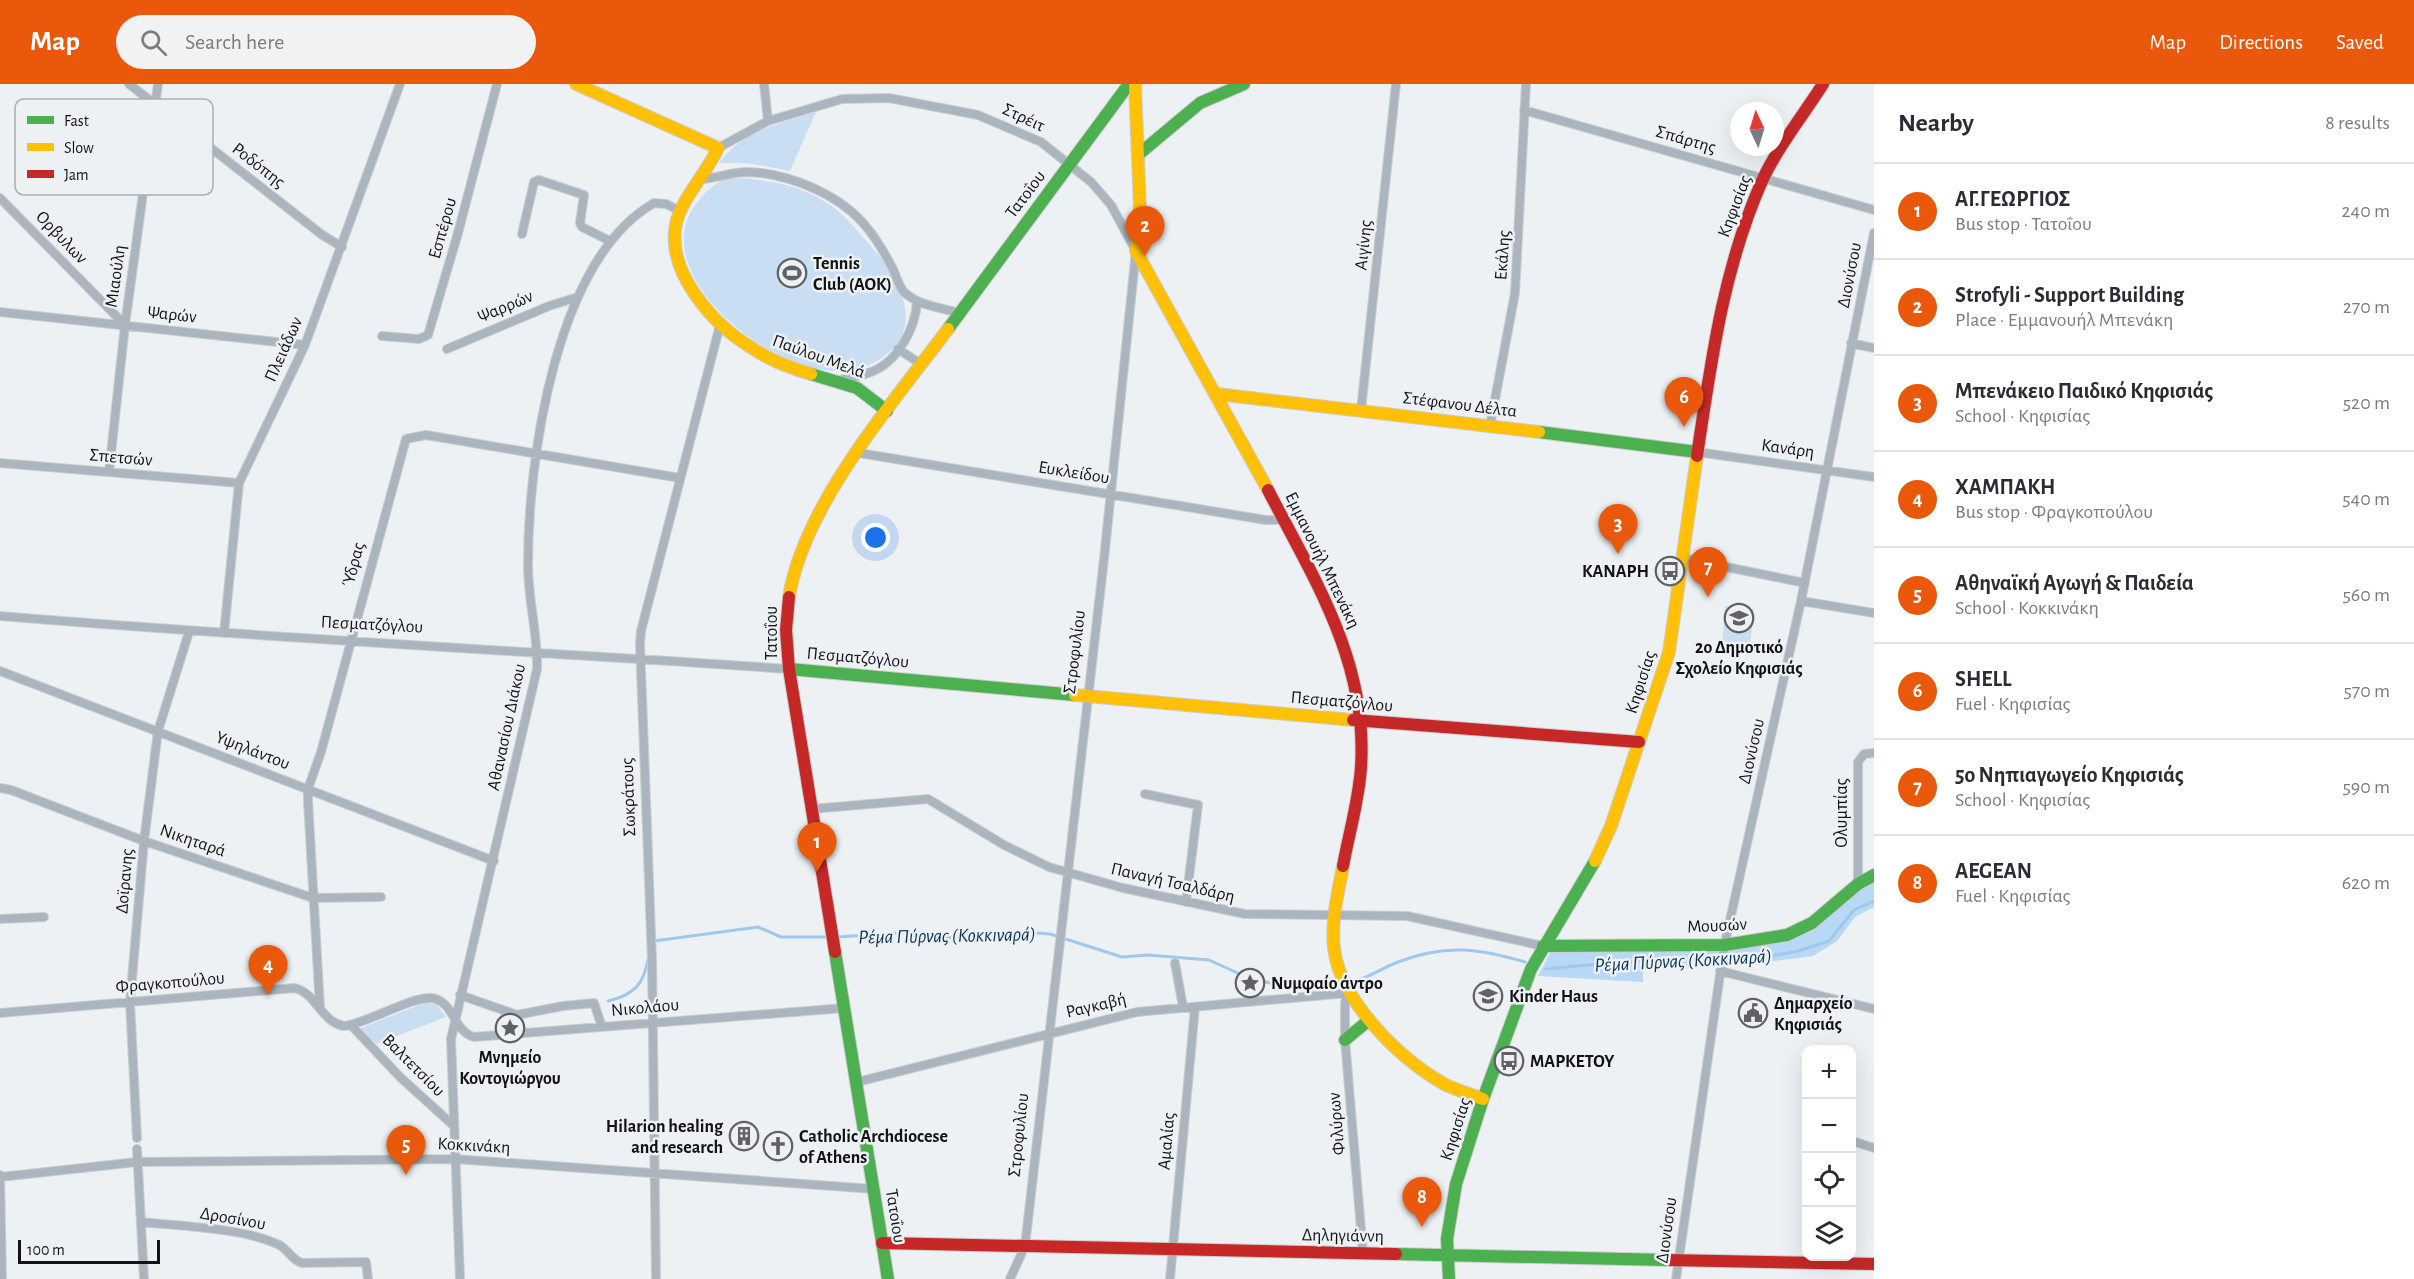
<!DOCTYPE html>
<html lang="en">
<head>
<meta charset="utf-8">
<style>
  :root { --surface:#fff; --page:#f2f2f3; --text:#2b2b33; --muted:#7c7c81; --line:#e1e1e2; --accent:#ea580c }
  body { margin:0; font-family:"Alegreya Sans",sans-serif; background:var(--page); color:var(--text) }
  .controls { position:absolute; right:18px; bottom:18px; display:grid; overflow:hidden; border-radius:12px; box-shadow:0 6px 24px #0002 }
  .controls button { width:54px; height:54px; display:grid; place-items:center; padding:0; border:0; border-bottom:2px solid var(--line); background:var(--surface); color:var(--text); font:30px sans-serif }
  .compass { position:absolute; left:1730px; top:18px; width:54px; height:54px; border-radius:50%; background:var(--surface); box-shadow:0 6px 24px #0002; rotate:356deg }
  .scale { position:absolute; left:18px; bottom:15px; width:142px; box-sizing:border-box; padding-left:6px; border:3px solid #121314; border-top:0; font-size:16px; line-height:21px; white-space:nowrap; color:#121314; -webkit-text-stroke:4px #edf1f4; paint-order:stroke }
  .you { position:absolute; left:876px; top:454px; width:21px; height:21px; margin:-15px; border:4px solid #fff; border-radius:50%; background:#1a73e8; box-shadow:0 0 0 9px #1a73e833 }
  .badge { display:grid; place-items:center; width:39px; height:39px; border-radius:50%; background:var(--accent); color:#fff; font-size:20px; font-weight:700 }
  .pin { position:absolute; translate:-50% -50px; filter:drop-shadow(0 2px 3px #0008) }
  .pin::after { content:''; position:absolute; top:32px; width:21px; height:18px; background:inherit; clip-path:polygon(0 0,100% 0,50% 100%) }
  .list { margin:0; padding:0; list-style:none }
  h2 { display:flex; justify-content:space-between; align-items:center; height:78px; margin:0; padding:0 24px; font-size:26px }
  h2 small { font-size:20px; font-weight:400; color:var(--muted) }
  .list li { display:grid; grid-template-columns:39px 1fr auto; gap:18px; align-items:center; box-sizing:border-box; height:96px; padding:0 24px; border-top:2px solid var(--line) }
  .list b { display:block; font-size:22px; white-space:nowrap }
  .list p { margin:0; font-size:20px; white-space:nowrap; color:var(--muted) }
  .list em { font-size:20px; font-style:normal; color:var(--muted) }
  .icon { flex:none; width:33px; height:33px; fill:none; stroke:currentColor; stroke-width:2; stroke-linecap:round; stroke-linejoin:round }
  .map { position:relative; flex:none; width:1874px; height:1195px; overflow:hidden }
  header { display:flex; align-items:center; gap:36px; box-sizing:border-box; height:84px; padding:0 30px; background:var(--accent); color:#fff }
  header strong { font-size:28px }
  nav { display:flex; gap:33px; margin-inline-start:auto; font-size:21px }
  .search { width:420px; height:54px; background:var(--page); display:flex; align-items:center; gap:15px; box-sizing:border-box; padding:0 21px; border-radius:33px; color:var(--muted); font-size:22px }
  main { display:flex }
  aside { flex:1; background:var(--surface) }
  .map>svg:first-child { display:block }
  .green { fill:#c9def2 }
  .forest { fill:#b8d8f5 }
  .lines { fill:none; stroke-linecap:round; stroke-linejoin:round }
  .stream { stroke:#a0c8ed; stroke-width:3 }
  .street-casing { stroke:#cccdce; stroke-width:10 }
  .fast-casing { stroke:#cccdce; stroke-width:14 }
  .slow-casing { stroke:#cccdce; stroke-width:14 }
  .jam-casing { stroke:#cccdce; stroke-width:14 }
  .street { stroke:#aab5bf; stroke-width:8 }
  .fast { stroke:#4caf50; stroke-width:12 }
  .slow { stroke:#ffc107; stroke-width:12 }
  .jam { stroke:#c62828; stroke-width:12 }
  .labels { text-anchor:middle; stroke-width:5; stroke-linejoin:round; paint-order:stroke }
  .street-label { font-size:18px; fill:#121314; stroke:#edf1f4 }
  .poi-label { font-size:18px; font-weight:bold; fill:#121314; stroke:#edf1f4; text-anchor:start }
  .water-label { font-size:20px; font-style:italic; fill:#093455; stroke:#edf1f4 }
  .key { fill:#edf1f4; stroke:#abaeb1; stroke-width:1.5 }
  .key-label { font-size:16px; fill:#121314 }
</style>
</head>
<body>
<header>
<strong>Map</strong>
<div class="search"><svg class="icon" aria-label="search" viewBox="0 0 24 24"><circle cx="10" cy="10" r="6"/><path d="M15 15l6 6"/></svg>Search here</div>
<nav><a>Map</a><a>Directions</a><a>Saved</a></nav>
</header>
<main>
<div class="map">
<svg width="1874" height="1195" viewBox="0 0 1874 1195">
  <rect width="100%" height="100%" fill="#eef1f3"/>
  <path class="green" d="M816,28L790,87L747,79H719C746,45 776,41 816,28Z
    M727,94C761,94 798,100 827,119C839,126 851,139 860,150C898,189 937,250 867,282C797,313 639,196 696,120C705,108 713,100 727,94Z
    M1725,522L1754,525L1750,562L1722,560Z
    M426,918L437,921L446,933L376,960L361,944Z"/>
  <path class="forest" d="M1874,797V823L1855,833L1837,857L1813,872L1751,880L1643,884V898L1538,892L1551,867L1729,864L1784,858L1812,847L1844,817Z"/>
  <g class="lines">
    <path class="stream" d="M837,853L913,848L959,855L1023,848L1050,850L1122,873L1148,871L1209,876L1242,891L1280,902L1339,898
      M654,857L758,843L781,853H830
      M1546,885L1620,878L1767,873L1798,867L1829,857L1854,826L1874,817
      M1346,898C1370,895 1377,886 1398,878C1444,860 1478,864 1525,878
      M608,917C634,911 644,900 648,875"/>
    <g class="street-casing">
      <path id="street" d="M129,0L321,150L342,163
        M764,0L768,37
        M1524,26L1874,126
        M718,64L768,37L842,15L889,14L978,31L1041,58L1091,98L1111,121L1136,167L1104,475L1025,1162L1010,1195
        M702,95C717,94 732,88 747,88C789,89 842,111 868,145C877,156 885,170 892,183C896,191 898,201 904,208C917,221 942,224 959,229
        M0,114L125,241
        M522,150L534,98L539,96L584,111L580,139L582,143L610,157
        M0,228L305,261
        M382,252L419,255L428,251L458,149L497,0
        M1851,259L1874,264
        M447,265L549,222L578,213
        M898,265L921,280
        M840,296C850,294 861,292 871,288C898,278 916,243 917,217
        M1361,326L1396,0
        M1490,342L1515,209L1526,0
        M1697,368L1874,393
        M859,369L1266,436H1284
        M0,379L239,399
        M109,388L125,241L158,0
        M1682,474L1805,499
        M1801,517L1874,529
        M0,532C263,554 526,567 789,585
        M224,549L239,399L305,261L400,0
        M0,587L494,777
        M0,704L11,706L144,757L313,814L381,813
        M1145,710L1198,721L1186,818
        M812,725L928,715L1004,761L1049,783L1123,804L1245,830L1407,832L1543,862
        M1858,800V678L1864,670L1874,669
        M0,835L44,833
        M1175,879L1183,923
        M1720,887L1874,925
        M460,911L517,931L563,922L594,919L602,943
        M320,924L308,717V705L321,668L406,355L426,351L680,394
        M0,929L295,904C317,910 321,938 344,942C367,940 418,908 436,915C454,921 454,947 474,953L845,924
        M351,941L400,993L454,1042
        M857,998L1137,928L1348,909L1345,919V956L1363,1169
        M137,1054L130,918L144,757L158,647L189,548
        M1852,1057L1874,1064
        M137,1065L144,1195
        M0,1091L2,1195
        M0,1093L137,1078L455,1075L874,1105
        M141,1138C178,1142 244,1144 277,1160C288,1164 291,1176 302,1179L366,1178L368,1195
        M460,1195L451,955L537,585C538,550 528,516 528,481C528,376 555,176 654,119L666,120L680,127
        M656,1195L652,876L640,560L641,547L720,241
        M1170,1195L1195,923
        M1676,1195L1724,863L1801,517L1874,149"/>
    </g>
    <g class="fast-casing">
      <path id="fast" d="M1139,70L1200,19L1244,0
        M948,245L1129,0
        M811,290L857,304L887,327
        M1539,348L1697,368
        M789,585L1075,611
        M1543,862L1725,861L1787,851L1812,839L1858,800L1874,791
        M835,868L888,1195
        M1345,956L1369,936
        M1396,1170L1667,1176
        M1449,1195L1447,1155L1456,1100L1483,1015L1531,885L1595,777"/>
    </g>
    <g class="slow-casing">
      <path id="slow" d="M576,0L718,64C707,89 681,115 676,140C666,189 714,241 752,264C770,276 790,284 811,290
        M1135,0L1140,125L1136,167L1268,406
        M1217,310L1539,348
        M789,513C804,420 893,319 948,245
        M1075,611L1353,636
        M1595,777L1611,742L1669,568L1697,372
        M1343,782C1338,809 1331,836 1334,864C1340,917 1399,974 1444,1000C1456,1006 1470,1010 1483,1015"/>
    </g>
    <g class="jam-casing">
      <path id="jam" d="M1697,372C1711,278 1723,185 1762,97C1777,64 1804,30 1823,0
        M1268,406C1314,495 1368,578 1361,683C1359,716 1349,749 1343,782
        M789,513L786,546L789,585L835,868
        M1353,636L1639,658
        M882,1159L1396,1170
        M1667,1176L1874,1180"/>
    </g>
    <use href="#street" class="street"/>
    <use href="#fast" class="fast"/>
    <use href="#slow" class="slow"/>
    <use href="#jam" class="jam"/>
  </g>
  <defs>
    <g id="stadium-ring" transform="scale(1.5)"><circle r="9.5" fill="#edf1f4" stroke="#5f6162" stroke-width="1.5"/><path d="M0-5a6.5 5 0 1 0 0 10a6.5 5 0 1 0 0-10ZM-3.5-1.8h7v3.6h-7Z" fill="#5f6162"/></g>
    <g id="bus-ring" transform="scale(1.5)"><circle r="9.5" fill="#edf1f4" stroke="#5f6162" stroke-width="1.5"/><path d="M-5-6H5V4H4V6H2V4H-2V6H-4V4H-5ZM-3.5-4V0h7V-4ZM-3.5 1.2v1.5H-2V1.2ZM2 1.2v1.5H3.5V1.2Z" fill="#5f6162"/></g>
    <g id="school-ring" transform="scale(1.5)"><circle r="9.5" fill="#edf1f4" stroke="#5f6162" stroke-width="1.5"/><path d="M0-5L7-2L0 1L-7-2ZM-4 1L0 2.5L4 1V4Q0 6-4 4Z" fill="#5f6162"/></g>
    <g id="sight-ring" transform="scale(1.5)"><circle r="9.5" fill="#edf1f4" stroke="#5f6162" stroke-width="1.5"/><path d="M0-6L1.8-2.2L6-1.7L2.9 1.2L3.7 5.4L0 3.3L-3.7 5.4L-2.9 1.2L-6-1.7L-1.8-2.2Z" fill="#5f6162"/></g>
    <g id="civic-ring" transform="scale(1.5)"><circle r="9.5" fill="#edf1f4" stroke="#5f6162" stroke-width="1.5"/><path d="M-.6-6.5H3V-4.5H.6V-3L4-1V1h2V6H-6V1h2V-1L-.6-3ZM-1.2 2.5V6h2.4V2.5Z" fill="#5f6162"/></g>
    <g id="building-ring" transform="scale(1.5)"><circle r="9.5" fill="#edf1f4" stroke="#5f6162" stroke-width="1.5"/><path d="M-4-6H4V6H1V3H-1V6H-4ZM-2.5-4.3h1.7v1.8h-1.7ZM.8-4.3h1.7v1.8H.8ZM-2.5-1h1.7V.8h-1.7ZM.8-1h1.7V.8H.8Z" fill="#5f6162"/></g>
    <g id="church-ring" transform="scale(1.5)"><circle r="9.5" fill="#edf1f4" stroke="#5f6162" stroke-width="1.5"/><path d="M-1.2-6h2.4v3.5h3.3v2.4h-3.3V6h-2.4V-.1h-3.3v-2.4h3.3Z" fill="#5f6162"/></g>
  </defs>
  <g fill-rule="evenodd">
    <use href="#stadium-ring" x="792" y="189"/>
    <use href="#bus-ring" x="1670" y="487"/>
    <use href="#school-ring" x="1739" y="534"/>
    <use href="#sight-ring" x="1250" y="899"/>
    <use href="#school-ring" x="1488" y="912"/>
    <use href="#civic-ring" x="1753" y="929"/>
    <use href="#sight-ring" x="510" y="944"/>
    <use href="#bus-ring" x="1509" y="977"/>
    <use href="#building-ring" x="744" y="1052"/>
    <use href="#church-ring" x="778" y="1062"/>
  </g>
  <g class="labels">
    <g class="street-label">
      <text transform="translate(1024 33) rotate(25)" y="6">Στρέιτ</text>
      <text transform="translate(1686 55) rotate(16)" y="6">Σπάρτης</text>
      <text transform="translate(259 81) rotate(38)" y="6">Ροδόπης</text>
      <text transform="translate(1025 110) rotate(-53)" y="6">Τατοΐου</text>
      <text transform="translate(1734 122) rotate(-69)" y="6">Κηφισίας</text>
      <text transform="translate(442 144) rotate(-74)" y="6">Εσπέρου</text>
      <text transform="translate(62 153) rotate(46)" y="6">Ορβυλων</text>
      <text transform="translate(1363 161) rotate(-84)" y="6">Αιγίνης</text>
      <text transform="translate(1502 171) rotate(-86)" y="6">Εκάλης</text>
      <text transform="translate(1849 191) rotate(-79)" y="6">Διονύσου</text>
      <text transform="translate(115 192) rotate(-82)" y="6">Μιαούλη</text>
      <text transform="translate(505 222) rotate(-23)" y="6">Ψαρρών</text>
      <text transform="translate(172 230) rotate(6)" y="6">Ψαρών</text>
      <text transform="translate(283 265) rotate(-66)" y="6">Πλειάδων</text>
      <text transform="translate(819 272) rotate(20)" y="6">Παύλου Μελά</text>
      <text transform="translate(1460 320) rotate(7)" y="6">Στέφανου Δέλτα</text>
      <text transform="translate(1788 364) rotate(8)" y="6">Κανάρη</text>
      <text transform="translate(121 373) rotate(5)" y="6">Σπετσών</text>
      <text transform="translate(1074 388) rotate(9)" y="6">Ευκλείδου</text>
      <text transform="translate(1323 476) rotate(64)" y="6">Εμμανουήλ Μπενάκη</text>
      <text transform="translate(353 480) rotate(-75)" y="6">Ύδρας</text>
      <text transform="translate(372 540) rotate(3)" y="6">Πεσματζόγλου</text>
      <text transform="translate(771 549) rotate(-90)" y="6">Τατοΐου</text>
      <text transform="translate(1074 568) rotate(-83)" y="6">Στροφυλίου</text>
      <text transform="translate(858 573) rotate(5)" y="6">Πεσματζόγλου</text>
      <text transform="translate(1640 598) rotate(-72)" y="6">Κηφισίας</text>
      <text transform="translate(1342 617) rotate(5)" y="6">Πεσματζόγλου</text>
      <text transform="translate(506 643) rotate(-78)" y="6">Αθανασίου Διάκου</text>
      <text transform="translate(253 666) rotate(21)" y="6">Υψηλάντου</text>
      <text transform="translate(1751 667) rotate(-77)" y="6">Διονύσου</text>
      <text transform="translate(628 713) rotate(-92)" y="6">Σωκράτους</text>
      <text transform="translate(1841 729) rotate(-90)" y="6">Ολυμπίας</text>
      <text transform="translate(193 756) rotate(19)" y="6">Νικηταρά</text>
      <text transform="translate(124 797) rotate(-85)" y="6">Δοϊρανης</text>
      <text transform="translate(1173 798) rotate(13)" y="6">Παναγή Τσαλδάρη</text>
      <text transform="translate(1717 841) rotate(-3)" y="6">Μουσών</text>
      <text transform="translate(170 898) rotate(-5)" y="6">Φραγκοπούλου</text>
      <text transform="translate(1096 921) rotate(-13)" y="6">Ραγκαβή</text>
      <text transform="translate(645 923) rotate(-5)" y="6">Νικολάου</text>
      <text transform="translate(414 981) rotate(45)" y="6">Βαλτετσίου</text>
      <text transform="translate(1336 1040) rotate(-95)" y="6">Φιλύρων</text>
      <text transform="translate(1455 1045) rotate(-72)" y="6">Κηφισίας</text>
      <text transform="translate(1018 1051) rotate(-84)" y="6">Στροφυλίου</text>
      <text transform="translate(1166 1057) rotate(-85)" y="6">Αμαλίας</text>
      <text transform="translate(474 1061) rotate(3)" y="6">Κοκκινάκη</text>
      <text transform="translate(896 1132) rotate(81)" y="6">Τατοΐου</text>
      <text transform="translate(233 1134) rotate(10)" y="6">Δροσίνου</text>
      <text transform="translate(1666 1146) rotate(-82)" y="6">Διονύσου</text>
      <text transform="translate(1343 1151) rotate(1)" y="6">Δηληγιάννη</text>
    </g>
    <g class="poi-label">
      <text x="813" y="185">Tennis<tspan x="813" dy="21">Club (AOK)</tspan></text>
      <text x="1649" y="493" text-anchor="end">ΚΑΝΑΡΗ</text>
      <text x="1739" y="569" text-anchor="middle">2ο Δημοτικό<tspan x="1739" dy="21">Σχολείο Κηφισιάς</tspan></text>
      <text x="1271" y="905">Νυμφαίο άντρο</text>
      <text x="1509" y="918">Kinder Haus</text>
      <text x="1774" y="925">Δημαρχείο<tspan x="1774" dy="21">Κηφισιάς</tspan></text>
      <text x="510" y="979" text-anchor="middle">Μνημείο<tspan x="510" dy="21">Κοντογιώργου</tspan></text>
      <text x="1530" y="983">ΜΑΡΚΕΤΟΥ</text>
      <text x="723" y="1048" text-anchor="end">Hilarion healing<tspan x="723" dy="21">and research</tspan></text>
      <text x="799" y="1058">Catholic Archdiocese<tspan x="799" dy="21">of Athens</tspan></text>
    </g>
    <g class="water-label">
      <text transform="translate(947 851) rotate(-1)" y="7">Ρέμα Πύρνας (Κοκκιναρά)</text>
      <text transform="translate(1683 876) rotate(-3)" y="7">Ρέμα Πύρνας (Κοκκιναρά)</text>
    </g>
  </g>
  <rect x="15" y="15" width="198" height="96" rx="9" class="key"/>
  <rect x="27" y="32" width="27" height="8" fill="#4caf50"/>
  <rect x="27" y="59" width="27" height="8" fill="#ffc107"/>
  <rect x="27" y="86" width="27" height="8" fill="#c62828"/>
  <g class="key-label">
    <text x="64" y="42">Fast</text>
    <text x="64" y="69">Slow</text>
    <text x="64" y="96">Jam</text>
  </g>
</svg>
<div class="controls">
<button>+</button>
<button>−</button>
<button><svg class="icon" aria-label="locate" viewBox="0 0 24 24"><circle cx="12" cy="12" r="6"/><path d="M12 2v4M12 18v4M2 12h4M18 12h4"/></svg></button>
<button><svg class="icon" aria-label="layers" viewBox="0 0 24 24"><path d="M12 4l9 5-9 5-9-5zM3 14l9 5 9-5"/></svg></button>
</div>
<svg class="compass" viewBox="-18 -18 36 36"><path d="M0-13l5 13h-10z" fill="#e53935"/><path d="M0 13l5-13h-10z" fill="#7c7c81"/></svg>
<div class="scale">100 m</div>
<div class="you"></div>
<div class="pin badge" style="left:817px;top:788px">1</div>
<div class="pin badge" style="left:1145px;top:172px">2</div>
<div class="pin badge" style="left:1618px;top:470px">3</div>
<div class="pin badge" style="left:268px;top:911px">4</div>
<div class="pin badge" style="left:406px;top:1091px">5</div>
<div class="pin badge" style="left:1684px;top:343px">6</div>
<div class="pin badge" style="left:1708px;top:513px">7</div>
<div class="pin badge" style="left:1422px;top:1143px">8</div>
</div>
<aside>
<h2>Nearby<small>8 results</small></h2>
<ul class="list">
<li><span class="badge">1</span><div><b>ΑΓ.ΓΕΩΡΓΙΟΣ</b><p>Bus stop · Τατοΐου</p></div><em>240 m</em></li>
<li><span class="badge">2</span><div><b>Strofyli - Support Building</b><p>Place · Εμμανουήλ Μπενάκη</p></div><em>270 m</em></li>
<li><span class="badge">3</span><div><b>Μπενάκειο Παιδικό Κηφισιάς</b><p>School · Κηφισίας</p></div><em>520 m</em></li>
<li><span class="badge">4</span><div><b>ΧΑΜΠΑΚΗ</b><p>Bus stop · Φραγκοπούλου</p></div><em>540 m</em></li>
<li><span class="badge">5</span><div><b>Αθηναϊκή Αγωγή &amp; Παιδεία</b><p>School · Κοκκινάκη</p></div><em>560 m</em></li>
<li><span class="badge">6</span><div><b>SHELL</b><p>Fuel · Κηφισίας</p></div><em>570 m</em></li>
<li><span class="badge">7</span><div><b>5ο Νηπιαγωγείο Κηφισιάς</b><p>School · Κηφισίας</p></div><em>590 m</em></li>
<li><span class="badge">8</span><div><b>AEGEAN</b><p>Fuel · Κηφισίας</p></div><em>620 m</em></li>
</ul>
</aside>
</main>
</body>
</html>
